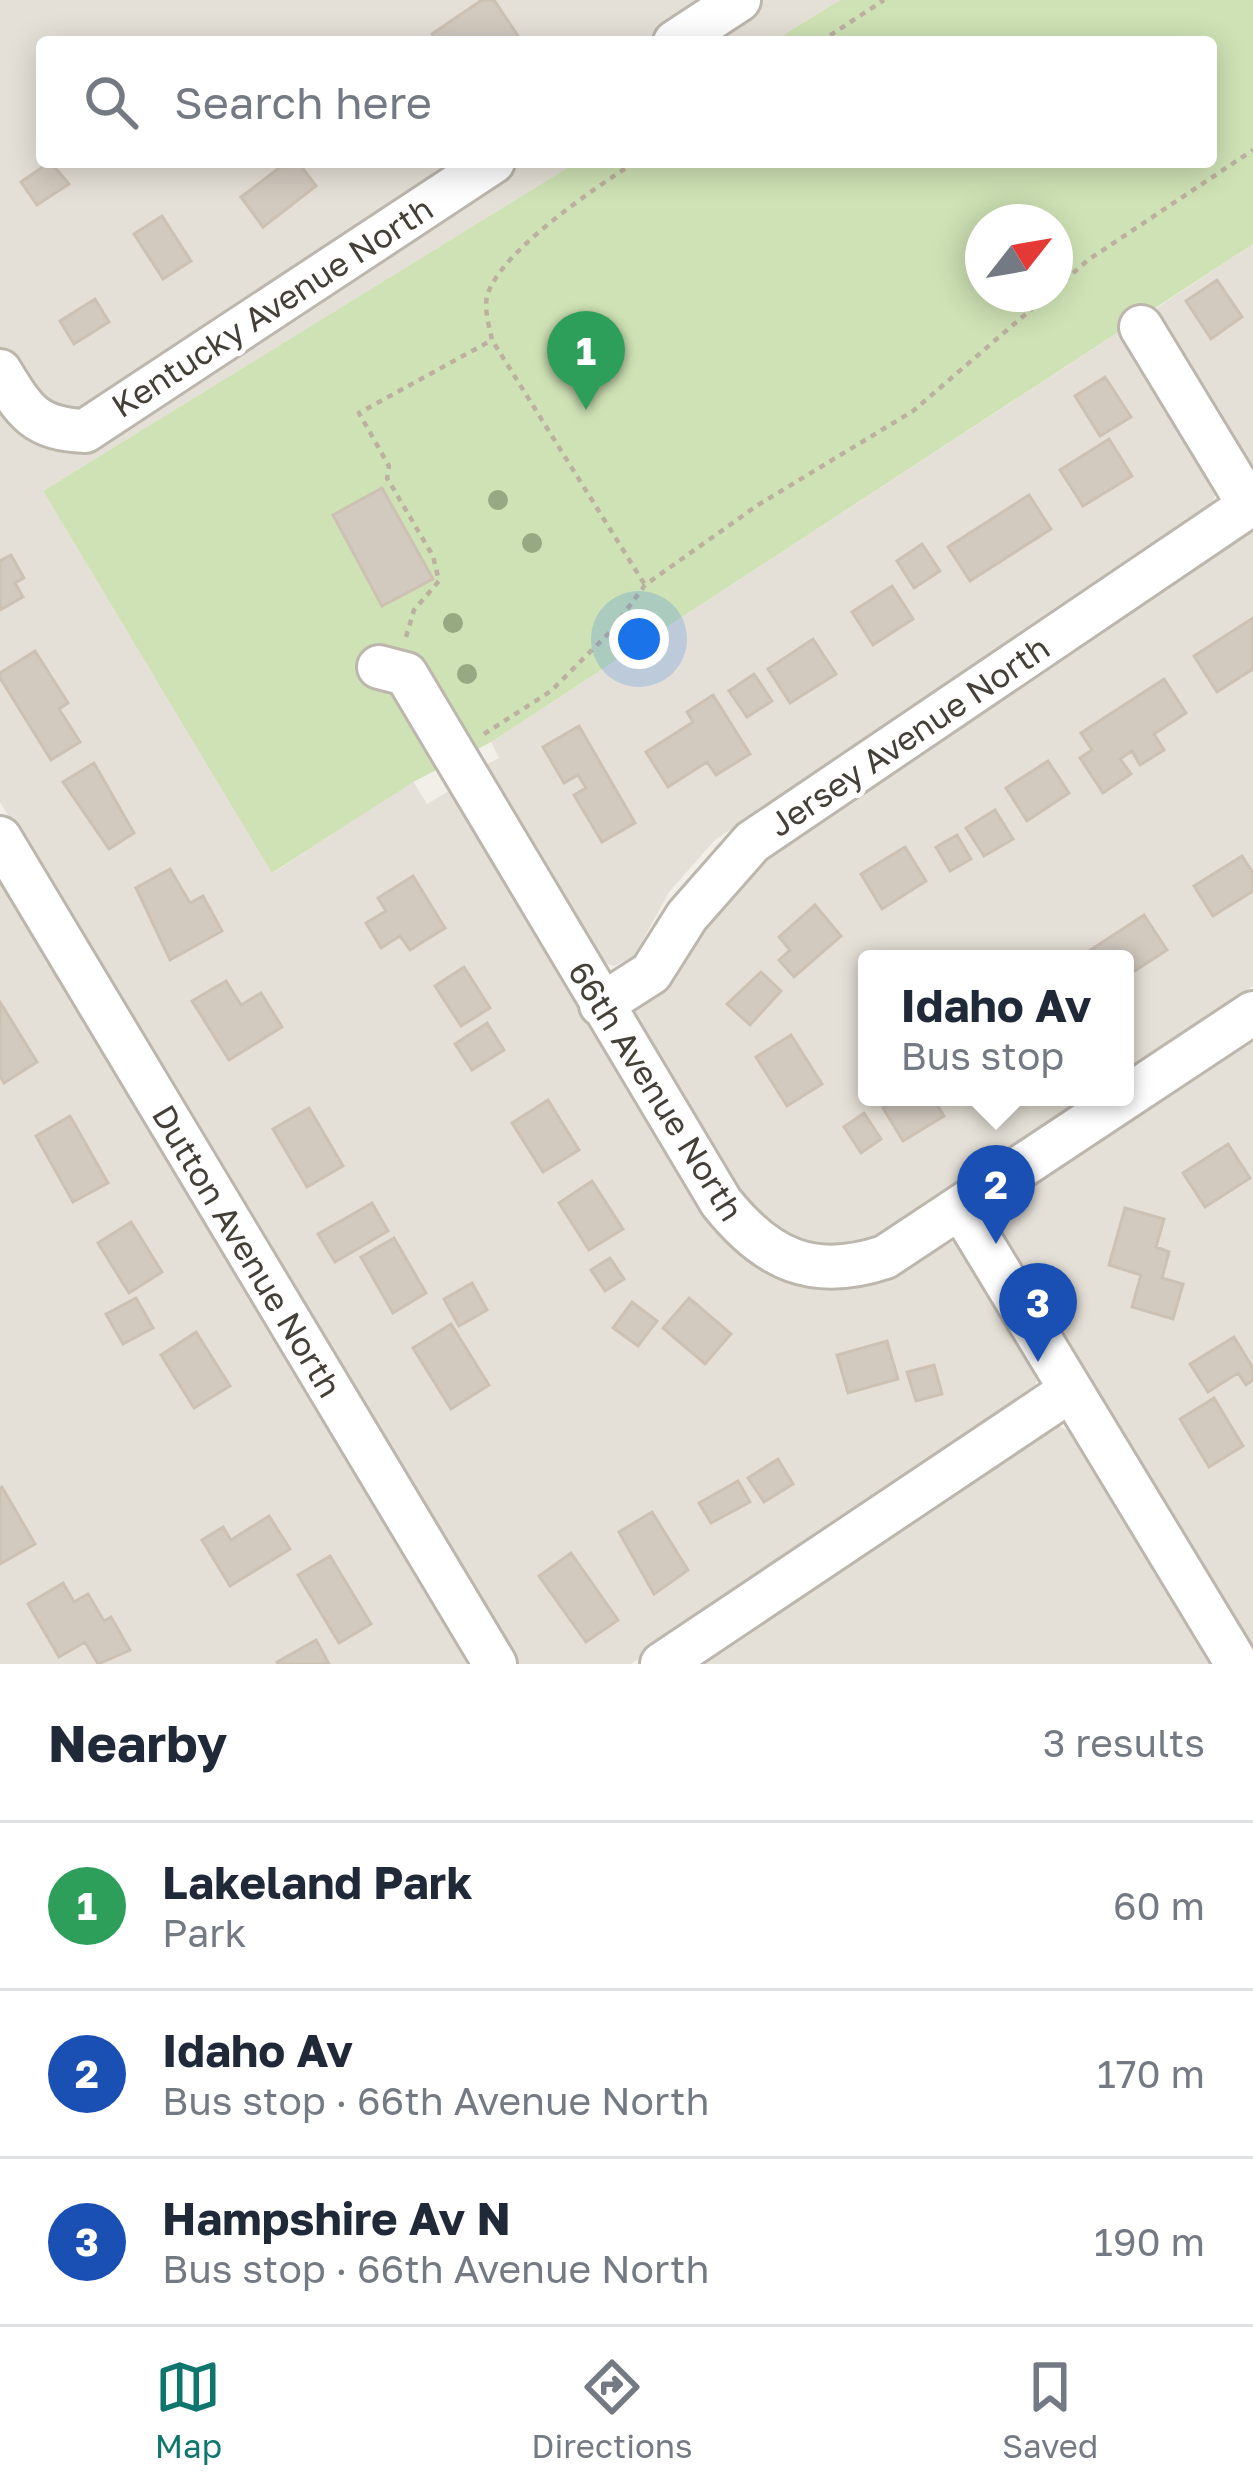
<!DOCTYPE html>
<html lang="en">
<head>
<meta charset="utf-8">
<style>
  :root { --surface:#fff; --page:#f6f6f7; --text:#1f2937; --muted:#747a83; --line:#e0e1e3; --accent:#0f766e }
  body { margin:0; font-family:"Golos Text",sans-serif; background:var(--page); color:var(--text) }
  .compass { position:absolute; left:965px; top:204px; width:108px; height:108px; border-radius:50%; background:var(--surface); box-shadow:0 6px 30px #0003; rotate:59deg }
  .you { position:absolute; left:639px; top:639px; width:42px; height:42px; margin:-30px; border:9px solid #fff; border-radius:50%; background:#1a73e8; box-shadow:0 0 0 18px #1a73e833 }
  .badge { display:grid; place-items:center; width:78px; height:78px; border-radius:50%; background:var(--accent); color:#fff; font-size:39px; font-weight:700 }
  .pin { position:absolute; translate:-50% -99px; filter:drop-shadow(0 3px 6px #0008) }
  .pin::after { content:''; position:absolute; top:63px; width:42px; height:36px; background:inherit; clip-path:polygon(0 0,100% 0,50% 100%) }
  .popup { position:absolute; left:858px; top:950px; width:276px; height:156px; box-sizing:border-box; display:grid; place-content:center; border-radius:12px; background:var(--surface); filter:drop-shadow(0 3px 9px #0005); font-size:39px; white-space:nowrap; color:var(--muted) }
  .popup b { font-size:45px; color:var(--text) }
  .popup::after { content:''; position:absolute; left:50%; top:100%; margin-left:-24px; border:24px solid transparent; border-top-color:var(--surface) }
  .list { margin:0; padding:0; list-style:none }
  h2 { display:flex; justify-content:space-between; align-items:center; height:156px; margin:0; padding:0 48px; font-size:51px }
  h2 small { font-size:39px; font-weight:400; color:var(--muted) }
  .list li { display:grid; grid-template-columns:78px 1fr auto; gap:36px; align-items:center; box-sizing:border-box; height:168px; padding:0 48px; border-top:3px solid var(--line) }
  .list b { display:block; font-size:45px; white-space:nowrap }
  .list p { margin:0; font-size:39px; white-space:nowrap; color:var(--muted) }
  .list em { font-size:39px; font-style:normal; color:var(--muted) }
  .icon { flex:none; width:66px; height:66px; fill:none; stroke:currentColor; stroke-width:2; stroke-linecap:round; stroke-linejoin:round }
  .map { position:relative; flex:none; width:1253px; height:1664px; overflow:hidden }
  .search { position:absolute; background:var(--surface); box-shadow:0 6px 30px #0003; left:36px; right:36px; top:36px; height:132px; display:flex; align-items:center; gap:30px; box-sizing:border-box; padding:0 42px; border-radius:12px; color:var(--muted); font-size:45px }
  .sheet { height:660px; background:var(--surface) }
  nav { display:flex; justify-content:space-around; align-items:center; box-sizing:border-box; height:168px; border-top:3px solid var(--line); background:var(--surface); font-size:33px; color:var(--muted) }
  nav a { display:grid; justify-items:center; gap:6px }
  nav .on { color:var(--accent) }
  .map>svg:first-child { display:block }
  .residential { fill:#e5e0d7 }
  .green { fill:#cfe2b5; fill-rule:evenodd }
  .building { fill:#d2cabf; stroke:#ccc1b3; stroke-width:3 }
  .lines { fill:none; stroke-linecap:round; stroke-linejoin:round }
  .minor-casing { stroke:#bcb6ac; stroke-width:48 }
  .path { stroke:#bcb19e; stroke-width:4.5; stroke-dasharray:6 6; stroke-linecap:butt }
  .minor { stroke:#fff; stroke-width:42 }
  .tree { fill:#96a983 }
  .labels { text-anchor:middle; stroke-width:10; stroke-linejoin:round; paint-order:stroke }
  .street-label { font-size:33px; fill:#443f37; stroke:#fff }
</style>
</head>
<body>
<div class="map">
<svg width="1253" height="1664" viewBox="0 0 1253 1664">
  <rect width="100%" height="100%" fill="#f2efe8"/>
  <path class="residential" d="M0,0H840L772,42H42V162H577L43,491L273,873L413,781L427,804L454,788L696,1202L721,1234L763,1269L956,1242L1039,1373L1033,1392L631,1664H517L0,802Z
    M1253,244V468L1155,309Z
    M1122,330L1217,486L1211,511L715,840L669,892L634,957L614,966L601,962L481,767L499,758L491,742Z
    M1253,529V986L1125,1072V959H867V1097H1088L890,1230L847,1247L807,1245L782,1237L751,1211L631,1021L633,1009L764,855Z
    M0,875L472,1664H0Z
    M1253,1031V1652L992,1222V1209Z
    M1050,1423L1073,1432L1215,1664H691Z"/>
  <path class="green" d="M840,0H1253V244L491,742L413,782L272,873L43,491L577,162H1211V42H772ZM983,222H1055V294H983Z"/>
  <path class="building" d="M482,0H494L522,42H437L432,34Z
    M50,162L69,184L37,205L21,182Z
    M287,162H298L316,186L263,227L241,197Z
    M162,216L191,261L163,279L134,234Z
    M1217,280L1242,317L1211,339L1186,301Z
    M95,299L109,322L74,344L60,321Z
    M1105,377L1131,417L1100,436L1075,396Z
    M1109,439L1132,476L1083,506L1060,470Z
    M382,488L433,579L382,606L333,515Z
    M1029,495L1051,529L970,581L948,547Z
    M922,544L940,571L914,588L897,561Z
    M11,555L24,578L15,583L23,597L0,610V561Z
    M892,586L913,619L873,645L852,612Z
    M1253,618V669L1217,692L1194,656Z
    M813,639L836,674L790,703L768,669Z
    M35,651L68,703L59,709L80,742L51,760L0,678V673Z
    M754,674L772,701L747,717L729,691Z
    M1164,679L1186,713L1154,734L1164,750L1140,765L1132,751L1120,759L1131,774L1103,793L1080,758L1092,750L1081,733Z
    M713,695L750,754L716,775L707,762L668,787L646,752L693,722L687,712Z
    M579,726L635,823L602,842L574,795L586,788L578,775L564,783L543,747Z
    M1048,761L1069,793L1027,821L1006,788Z
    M94,763L134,833L109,849L63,782Z
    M995,810L1013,839L984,856L966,828Z
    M957,835L971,859L950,871L936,847Z
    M905,847L926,881L882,909L861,874Z
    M1242,856L1253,873V891L1213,916L1194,886Z
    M170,869L190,903L203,896L222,931L170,960L136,888Z
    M413,876L445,928L410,950L400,936L381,948L366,923L386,911L378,898Z
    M815,905L841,936L794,977L779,960L790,950L779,937Z
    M1144,915L1167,950L1125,977V959H1086L1083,955Z
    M464,967L490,1008L461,1026L435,986Z
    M761,972L781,991L750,1025L727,1004Z
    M226,981L241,1005L261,993L282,1027L229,1060L192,1001Z
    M0,1002L37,1062L4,1083L0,1076Z
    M487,1023L504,1050L472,1070L455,1044Z
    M791,1035L822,1084L787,1106L756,1057Z
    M901,1097H932L944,1116L903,1141L883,1108Z
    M548,1100L579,1150L543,1172L512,1123Z
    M309,1108L343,1166L307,1187L273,1129Z
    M864,1113L881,1139L861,1153L844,1127Z
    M70,1116L108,1183L73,1202L36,1136Z
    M1228,1144L1250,1178L1205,1207L1183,1173Z
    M592,1181L623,1229L589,1250L559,1203Z
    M372,1203L388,1231L335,1262L318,1234Z
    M1125,1208L1164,1219L1156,1247L1169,1252L1162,1278L1183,1284L1173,1319L1132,1307L1141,1275L1109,1265Z
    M131,1222L162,1272L129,1293L98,1243Z
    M394,1238L426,1293L393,1313L361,1257Z
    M610,1258L624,1279L605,1291L591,1270Z
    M472,1283L487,1310L459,1326L444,1299Z
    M136,1298L153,1328L123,1344L106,1314Z
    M689,1298L731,1334L705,1364L663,1328Z
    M632,1302L657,1321L638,1346L613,1328Z
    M451,1324L489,1385L451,1409L413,1348Z
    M196,1332L230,1386L194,1408L161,1355Z
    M1234,1337L1253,1368V1380L1246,1385L1238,1373L1208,1392L1190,1364Z
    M887,1341L898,1379L848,1393L837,1355Z
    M934,1365L942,1394L916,1401L907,1372Z
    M1214,1398L1243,1446L1209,1467L1180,1419Z
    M778,1459L793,1484L764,1502L748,1478Z
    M738,1481L750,1502L711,1523L699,1503Z
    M2,1487L35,1544L0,1564V1488Z
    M652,1512L688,1570L654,1594L619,1532Z
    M269,1516L290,1549L230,1586L202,1540L223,1527L231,1540Z
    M571,1553L618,1620L586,1642L539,1576Z
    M330,1556L371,1624L339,1643L298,1575Z
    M63,1583L74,1602L88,1594L104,1621L111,1617L130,1650L98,1664L85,1642L59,1657L28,1604Z
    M316,1640L329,1664H278L277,1662Z"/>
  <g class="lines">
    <g class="minor-casing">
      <path id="minor" d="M675,42L739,0
        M1141,327L1249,505
        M0,371C25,412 35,429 85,431L493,162
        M379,667L406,674L721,1202C767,1260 813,1281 885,1257L1253,1013
        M0,838L495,1664
        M601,1005L651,973L687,916L752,842L1253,503
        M962,1210L1237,1664
        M662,1664L1071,1390"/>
    </g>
    <path class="path" d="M820,42L884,0
      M635,162C595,188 504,249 488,293C483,307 489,325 492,340L645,585
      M1055,289L1088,260L1253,150
      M406,637L414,610L439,581L433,556L387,478L389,466L359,413L492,340
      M484,734L551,691L611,631L645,585L758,505L913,411L1049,294"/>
    <use href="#minor" class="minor"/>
  </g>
  <g class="tree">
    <circle cx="498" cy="500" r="10"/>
    <circle cx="532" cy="543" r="10"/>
    <circle cx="453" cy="623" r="10"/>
    <circle cx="467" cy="674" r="10"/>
  </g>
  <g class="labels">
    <g class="street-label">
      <text transform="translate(272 307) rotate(-33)" y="12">Kentucky Avenue North</text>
      <text transform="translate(909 736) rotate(-34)" y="12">Jersey Avenue North</text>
      <text transform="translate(656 1091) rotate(58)" y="12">66th Avenue North</text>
      <text transform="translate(247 1251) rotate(59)" y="12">Dutton Avenue North</text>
    </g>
  </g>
</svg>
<svg class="compass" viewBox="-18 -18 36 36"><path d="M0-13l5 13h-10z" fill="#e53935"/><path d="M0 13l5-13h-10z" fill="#747a83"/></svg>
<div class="you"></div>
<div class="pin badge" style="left:586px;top:410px;background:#2e9e5b">1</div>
<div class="pin badge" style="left:996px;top:1244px;background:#1a4fb4">2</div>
<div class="popup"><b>Idaho Av</b>Bus stop</div>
<div class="pin badge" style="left:1038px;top:1362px;background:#1a4fb4">3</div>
<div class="search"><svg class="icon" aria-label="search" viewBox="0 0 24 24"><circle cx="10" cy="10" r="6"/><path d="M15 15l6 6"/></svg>Search here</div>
</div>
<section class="sheet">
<h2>Nearby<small>3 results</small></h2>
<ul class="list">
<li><span class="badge" style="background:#2e9e5b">1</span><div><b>Lakeland Park</b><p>Park</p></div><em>60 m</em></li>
<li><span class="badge" style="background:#1a4fb4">2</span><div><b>Idaho Av</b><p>Bus stop · 66th Avenue North</p></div><em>170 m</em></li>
<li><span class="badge" style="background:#1a4fb4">3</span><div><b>Hampshire Av N</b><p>Bus stop · 66th Avenue North</p></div><em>190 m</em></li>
</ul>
</section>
<nav>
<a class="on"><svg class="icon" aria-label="map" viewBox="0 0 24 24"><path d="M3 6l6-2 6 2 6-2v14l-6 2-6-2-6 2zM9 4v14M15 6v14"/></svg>Map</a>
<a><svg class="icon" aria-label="directions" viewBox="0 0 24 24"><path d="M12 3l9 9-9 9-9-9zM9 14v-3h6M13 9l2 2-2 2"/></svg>Directions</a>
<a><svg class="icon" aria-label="saved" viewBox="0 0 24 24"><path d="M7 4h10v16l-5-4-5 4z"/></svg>Saved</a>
</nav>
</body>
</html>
